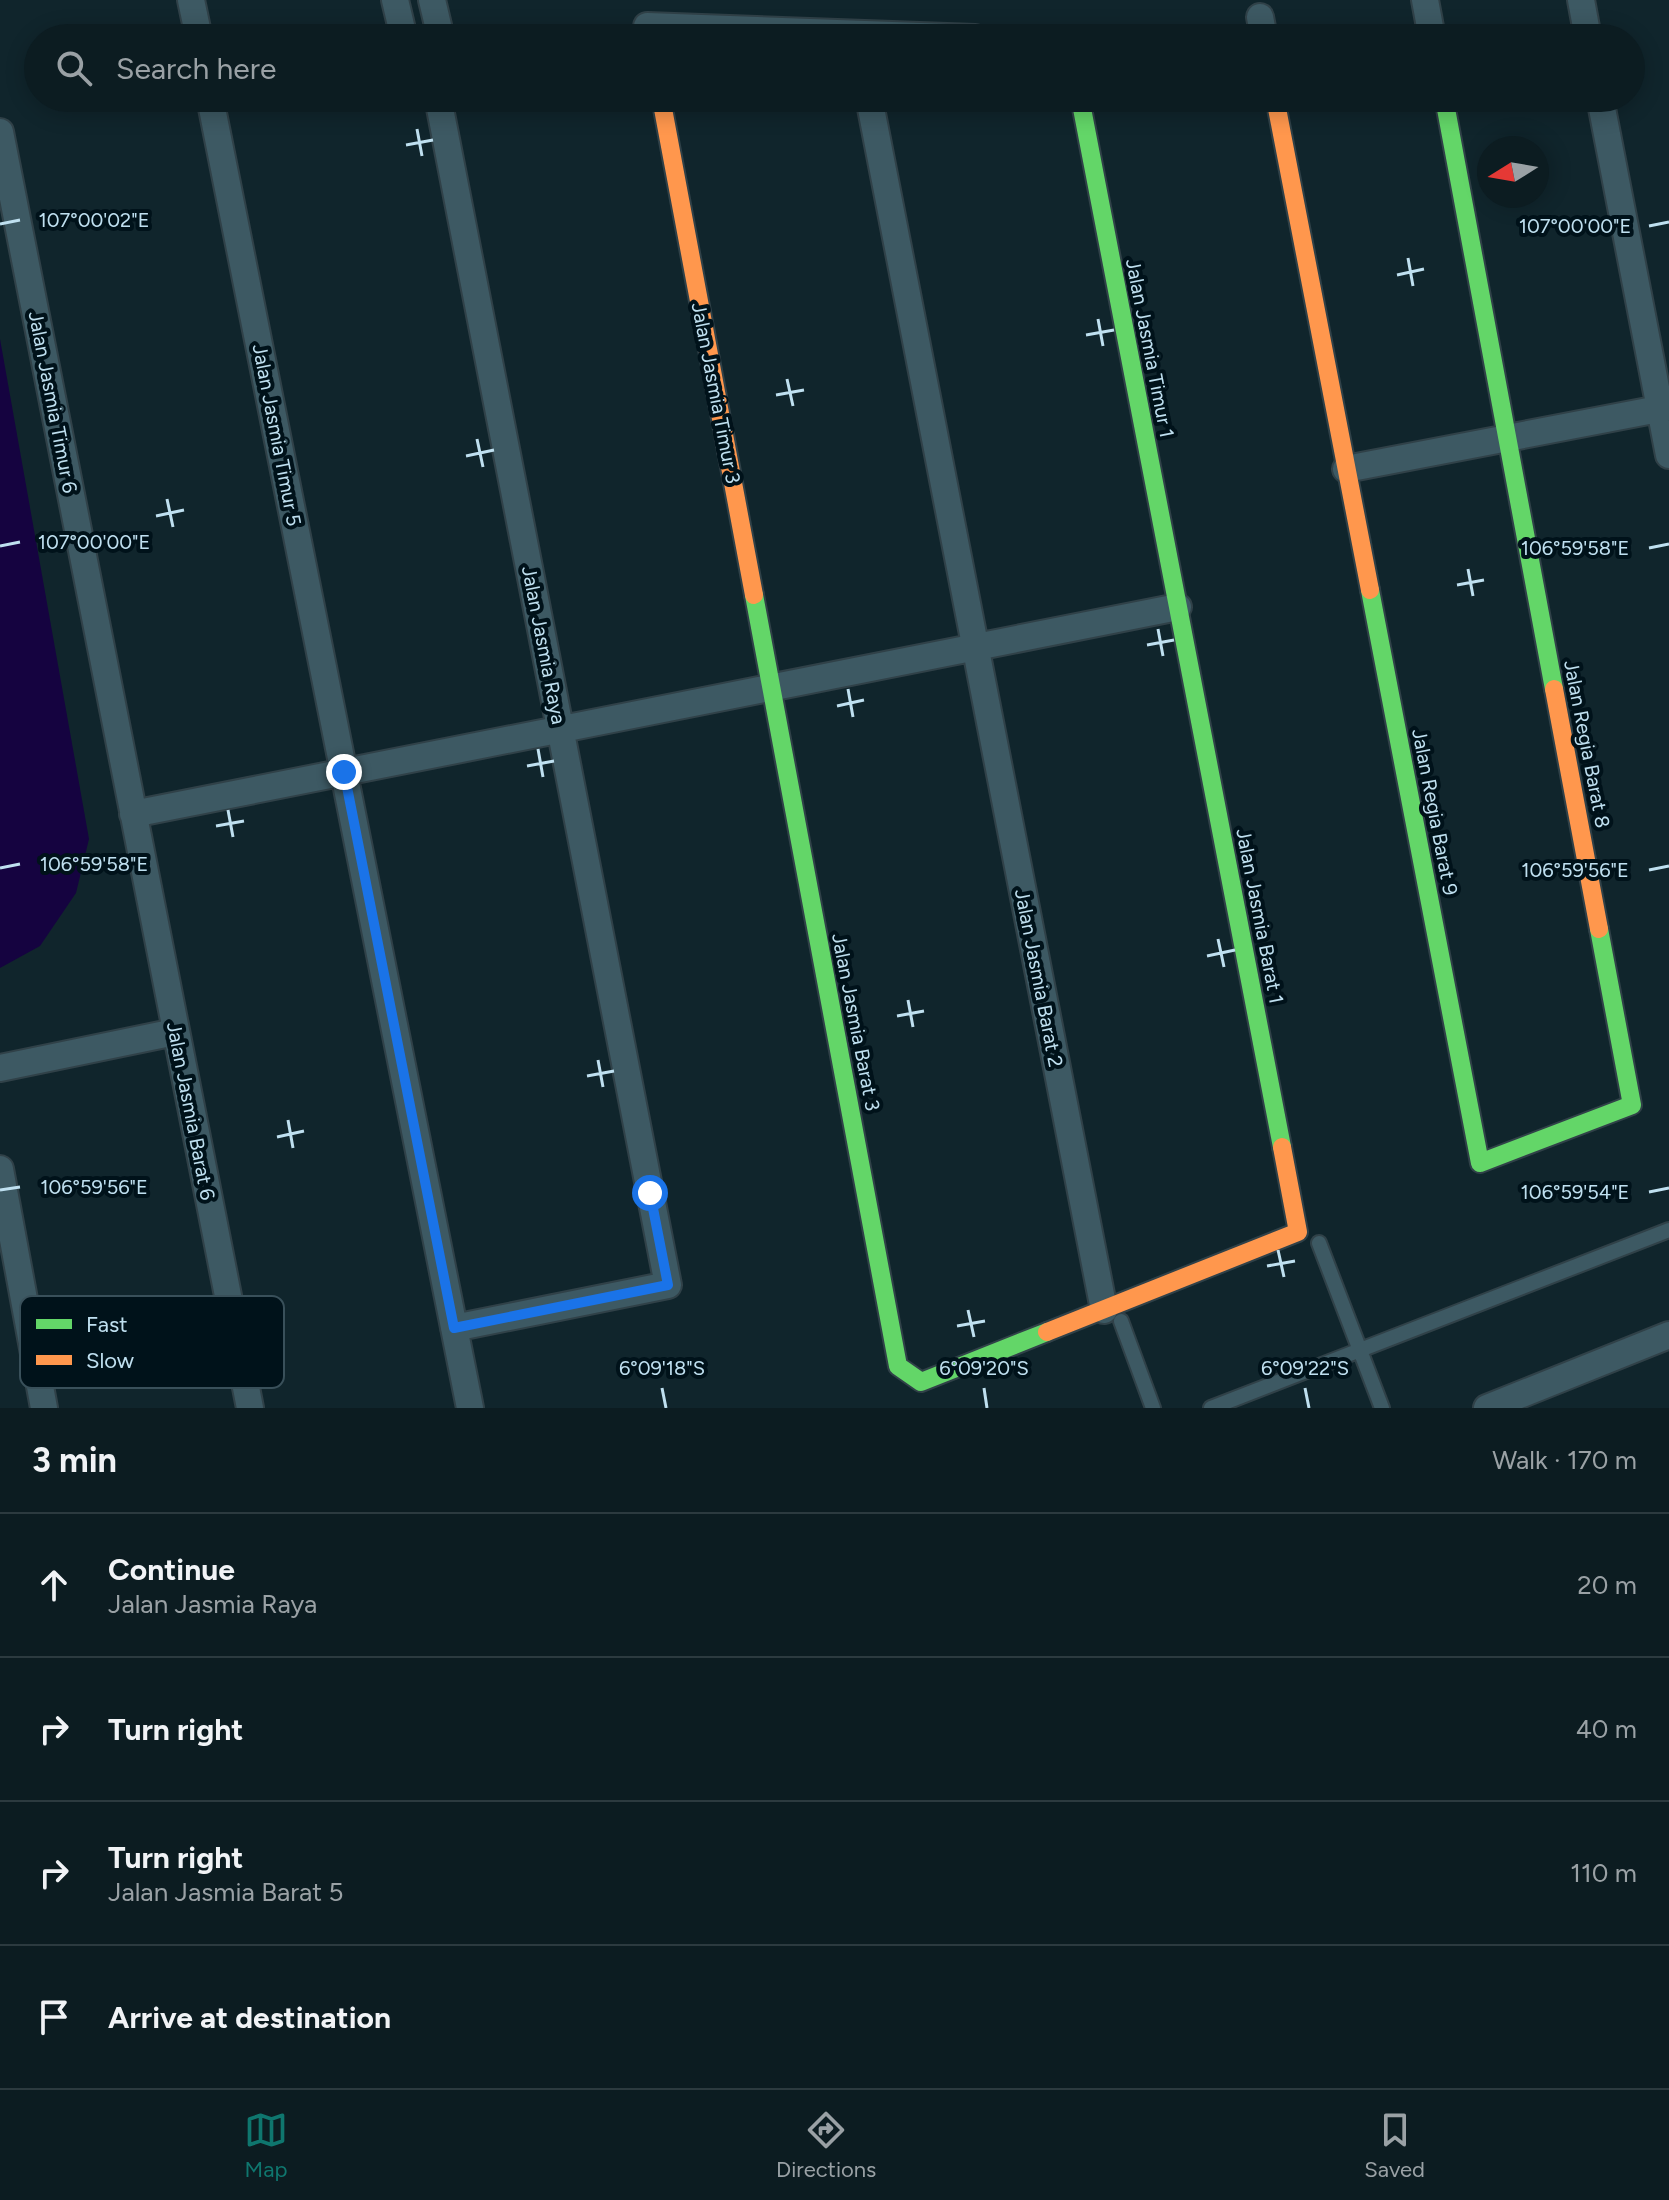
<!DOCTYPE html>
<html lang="en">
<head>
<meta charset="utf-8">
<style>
  :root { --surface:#0c1c21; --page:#1a292e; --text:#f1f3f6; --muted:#9aa1a5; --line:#2c3a3f; --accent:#0f766e }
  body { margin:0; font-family:Figtree,sans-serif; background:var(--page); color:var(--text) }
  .compass { position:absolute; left:1477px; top:136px; width:72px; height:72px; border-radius:50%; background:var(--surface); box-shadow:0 4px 20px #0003; rotate:259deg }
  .stop { position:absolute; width:24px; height:24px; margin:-18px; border:6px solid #1a73e8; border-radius:50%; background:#fff }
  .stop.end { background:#1a73e8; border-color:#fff; box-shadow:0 2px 8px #0008 }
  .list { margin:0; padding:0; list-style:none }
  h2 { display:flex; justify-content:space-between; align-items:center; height:104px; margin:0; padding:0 32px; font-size:34px }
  h2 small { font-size:26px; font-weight:400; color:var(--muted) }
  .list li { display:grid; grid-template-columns:52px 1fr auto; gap:24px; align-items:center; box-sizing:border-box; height:144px; padding:0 32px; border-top:2px solid var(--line) }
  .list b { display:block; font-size:30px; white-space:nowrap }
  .list p { margin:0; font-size:26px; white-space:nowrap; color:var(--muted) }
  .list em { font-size:26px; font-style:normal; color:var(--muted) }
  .icon { flex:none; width:44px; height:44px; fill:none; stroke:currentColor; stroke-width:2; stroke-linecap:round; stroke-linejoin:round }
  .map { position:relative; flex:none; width:1669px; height:1408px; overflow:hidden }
  .search { position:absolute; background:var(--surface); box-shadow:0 4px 20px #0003; left:24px; right:24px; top:24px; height:88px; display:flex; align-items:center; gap:20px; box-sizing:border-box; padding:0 28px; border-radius:44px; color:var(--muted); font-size:30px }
  .sheet { height:680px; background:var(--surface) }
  nav { display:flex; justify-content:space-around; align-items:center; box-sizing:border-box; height:112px; border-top:2px solid var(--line); background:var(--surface); font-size:22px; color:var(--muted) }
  nav a { display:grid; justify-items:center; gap:4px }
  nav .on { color:var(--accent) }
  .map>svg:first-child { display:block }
  .water { fill:#150340 }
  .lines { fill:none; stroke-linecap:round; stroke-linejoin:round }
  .lane-casing { stroke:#304148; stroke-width:18 }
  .street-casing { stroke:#304148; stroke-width:30 }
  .fast-casing { stroke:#304148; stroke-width:22 }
  .slow-casing { stroke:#304148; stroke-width:22 }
  .lane { stroke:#3d5963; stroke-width:14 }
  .street { stroke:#3d5963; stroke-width:26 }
  .fast { stroke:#63d668; stroke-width:18 }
  .slow { stroke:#ff974d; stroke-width:18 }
  .route { stroke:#1a73e8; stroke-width:10 }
  .ticks { fill:none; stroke:#bfe0f0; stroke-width:3 }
  .labels { text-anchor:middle; stroke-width:8; stroke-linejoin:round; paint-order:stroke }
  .street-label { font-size:20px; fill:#bfe0f0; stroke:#00121a }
  .key { fill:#00121a; stroke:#39505a; stroke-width:2 }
  .key-label { font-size:22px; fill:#bfe0f0 }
  .ticks-label { font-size:20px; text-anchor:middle; fill:#bfe0f0; stroke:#00121a; stroke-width:8; stroke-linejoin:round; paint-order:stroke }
</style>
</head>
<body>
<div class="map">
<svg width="1669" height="1408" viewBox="0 0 1669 1408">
  <rect width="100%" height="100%" fill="#10252c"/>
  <path class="water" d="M0,339L89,839L76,893L40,946L0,968Z"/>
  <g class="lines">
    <g class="lane-casing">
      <path id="lane" d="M1319,1243L1382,1408
        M1121,1321L1153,1408
        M1211,1408L1669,1230"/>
    </g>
    <g class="street-casing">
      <path id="street" d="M191,0L199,38
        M395,0L404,38
        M432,0L441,38
        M1425,0L1432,38
        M1581,0L1588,38
        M1260,17L1264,38
        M649,38L647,26L975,38
        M210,98L470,1408
        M438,98L668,1285L454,1328
        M869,98L1104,1310
        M1600,98L1669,455
        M0,132L250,1408
        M1346,469L1669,407
        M133,814L1178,607
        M0,1068L175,1032
        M0,1169L44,1408
        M1487,1408L1669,1335"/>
    </g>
    <g class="fast-casing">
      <path id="fast" d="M1080,98L1282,1147
        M1444,98L1554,689
        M1370,590L1480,1163L1632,1105L1599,929
        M754,595L898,1366L921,1382L1047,1332"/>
    </g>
    <g class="slow-casing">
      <path id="slow" d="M661,98L754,595
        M1275,98L1370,590
        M1554,689L1599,929
        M1047,1332L1298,1232L1282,1147"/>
    </g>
    <use href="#lane" class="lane"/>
    <use href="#street" class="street"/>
    <use href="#fast" class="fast"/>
    <use href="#slow" class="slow"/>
  </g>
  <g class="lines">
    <path class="route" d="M344,772L454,1328L668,1285L650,1193"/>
  </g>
  <path class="ticks" d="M417,129L422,156M406,145L433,140M0,224L20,220M1649,226L1669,222M1408,258L1413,286M1397,275L1424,269M1098,319L1103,346M1086,335L1114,330M787,379L793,406M776,395L804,390M477,439L483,467M466,456L494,450M167,499L173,527M156,516L184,510M0,546L20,542M1649,548L1669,544M1468,569L1473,596M1457,585L1484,580M1158,629L1163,656M1147,645L1174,640M848,689L853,717M837,706L864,700M538,749L543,777M527,766L554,761M228,810L233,837M216,826L244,821M0,868L20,864M1649,870L1669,866M1218,939L1224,967M1207,956L1235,950M908,1000L913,1027M897,1016L924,1011M598,1060L603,1087M587,1076L614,1071M288,1120L293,1148M277,1137L304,1131M0,1190L20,1187M1649,1192L1669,1188M1278,1250L1284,1277M1267,1266L1295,1261M968,1310L974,1337M957,1326L985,1321M662,1388L666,1408M984,1388L987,1408M1305,1388L1309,1408"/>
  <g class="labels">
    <g class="street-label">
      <text transform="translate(1150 348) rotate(79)" y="7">Jalan Jasmia Timur 1</text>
      <text transform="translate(716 393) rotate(79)" y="7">Jalan Jasmia Timur 3</text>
      <text transform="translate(53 402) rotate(79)" y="7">Jalan Jasmia Timur 6</text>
      <text transform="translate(277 435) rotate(79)" y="7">Jalan Jasmia Timur 5</text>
      <text transform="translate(544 645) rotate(79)" y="7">Jalan Jasmia Raya</text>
      <text transform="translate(1587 744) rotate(79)" y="7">Jalan Regia Barat 8</text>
      <text transform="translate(1435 812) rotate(79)" y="7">Jalan Regia Barat 9</text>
      <text transform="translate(1260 916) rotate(79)" y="7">Jalan Jasmia Barat 1</text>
      <text transform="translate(1039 978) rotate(79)" y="7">Jalan Jasmia Barat 2</text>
      <text transform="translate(856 1022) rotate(79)" y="7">Jalan Jasmia Barat 3</text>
      <text transform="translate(191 1111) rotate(79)" y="7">Jalan Jasmia Barat 6</text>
    </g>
  </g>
  <rect x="20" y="1296" width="264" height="92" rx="12" class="key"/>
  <rect x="36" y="1319" width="36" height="10" fill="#63d668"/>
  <rect x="36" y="1355" width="36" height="10" fill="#ff974d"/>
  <g class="key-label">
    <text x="86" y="1332">Fast</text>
    <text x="86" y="1368">Slow</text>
  </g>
  <g class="ticks-label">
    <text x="94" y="227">107°00'02"E</text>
    <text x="1575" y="233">107°00'00"E</text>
    <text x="94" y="549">107°00'00"E</text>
    <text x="1575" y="555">106°59'58"E</text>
    <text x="94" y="871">106°59'58"E</text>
    <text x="1575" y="877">106°59'56"E</text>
    <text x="94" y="1194">106°59'56"E</text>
    <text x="1575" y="1199">106°59'54"E</text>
    <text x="662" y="1375">6°09'18"S</text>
    <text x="984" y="1375">6°09'20"S</text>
    <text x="1305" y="1375">6°09'22"S</text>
  </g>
</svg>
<svg class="compass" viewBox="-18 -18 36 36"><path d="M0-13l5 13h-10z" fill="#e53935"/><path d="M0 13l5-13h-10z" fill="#9aa1a5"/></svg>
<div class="stop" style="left:650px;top:1193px"></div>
<div class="stop end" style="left:344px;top:772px"></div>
<div class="search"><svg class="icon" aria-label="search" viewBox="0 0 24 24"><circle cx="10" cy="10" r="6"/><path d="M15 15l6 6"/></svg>Search here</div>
</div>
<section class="sheet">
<h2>3 min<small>Walk · 170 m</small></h2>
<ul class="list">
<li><svg class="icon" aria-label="ahead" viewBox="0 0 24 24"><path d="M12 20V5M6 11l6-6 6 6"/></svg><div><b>Continue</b><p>Jalan Jasmia Raya</p></div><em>20 m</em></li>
<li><svg class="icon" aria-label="right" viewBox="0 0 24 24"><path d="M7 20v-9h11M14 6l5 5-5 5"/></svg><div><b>Turn right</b></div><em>40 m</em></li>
<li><svg class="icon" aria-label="right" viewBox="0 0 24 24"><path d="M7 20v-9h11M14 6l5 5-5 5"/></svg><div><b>Turn right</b><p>Jalan Jasmia Barat 5</p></div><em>110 m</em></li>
<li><svg class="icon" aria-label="arrive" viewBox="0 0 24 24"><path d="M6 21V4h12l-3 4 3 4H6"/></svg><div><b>Arrive at destination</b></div></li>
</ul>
</section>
<nav>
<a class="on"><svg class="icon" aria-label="map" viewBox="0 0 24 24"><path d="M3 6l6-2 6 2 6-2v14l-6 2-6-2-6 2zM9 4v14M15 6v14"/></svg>Map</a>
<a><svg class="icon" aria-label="directions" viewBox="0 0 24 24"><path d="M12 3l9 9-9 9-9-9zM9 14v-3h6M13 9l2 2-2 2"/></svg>Directions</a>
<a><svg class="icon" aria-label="saved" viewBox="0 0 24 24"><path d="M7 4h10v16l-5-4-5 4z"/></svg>Saved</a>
</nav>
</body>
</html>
